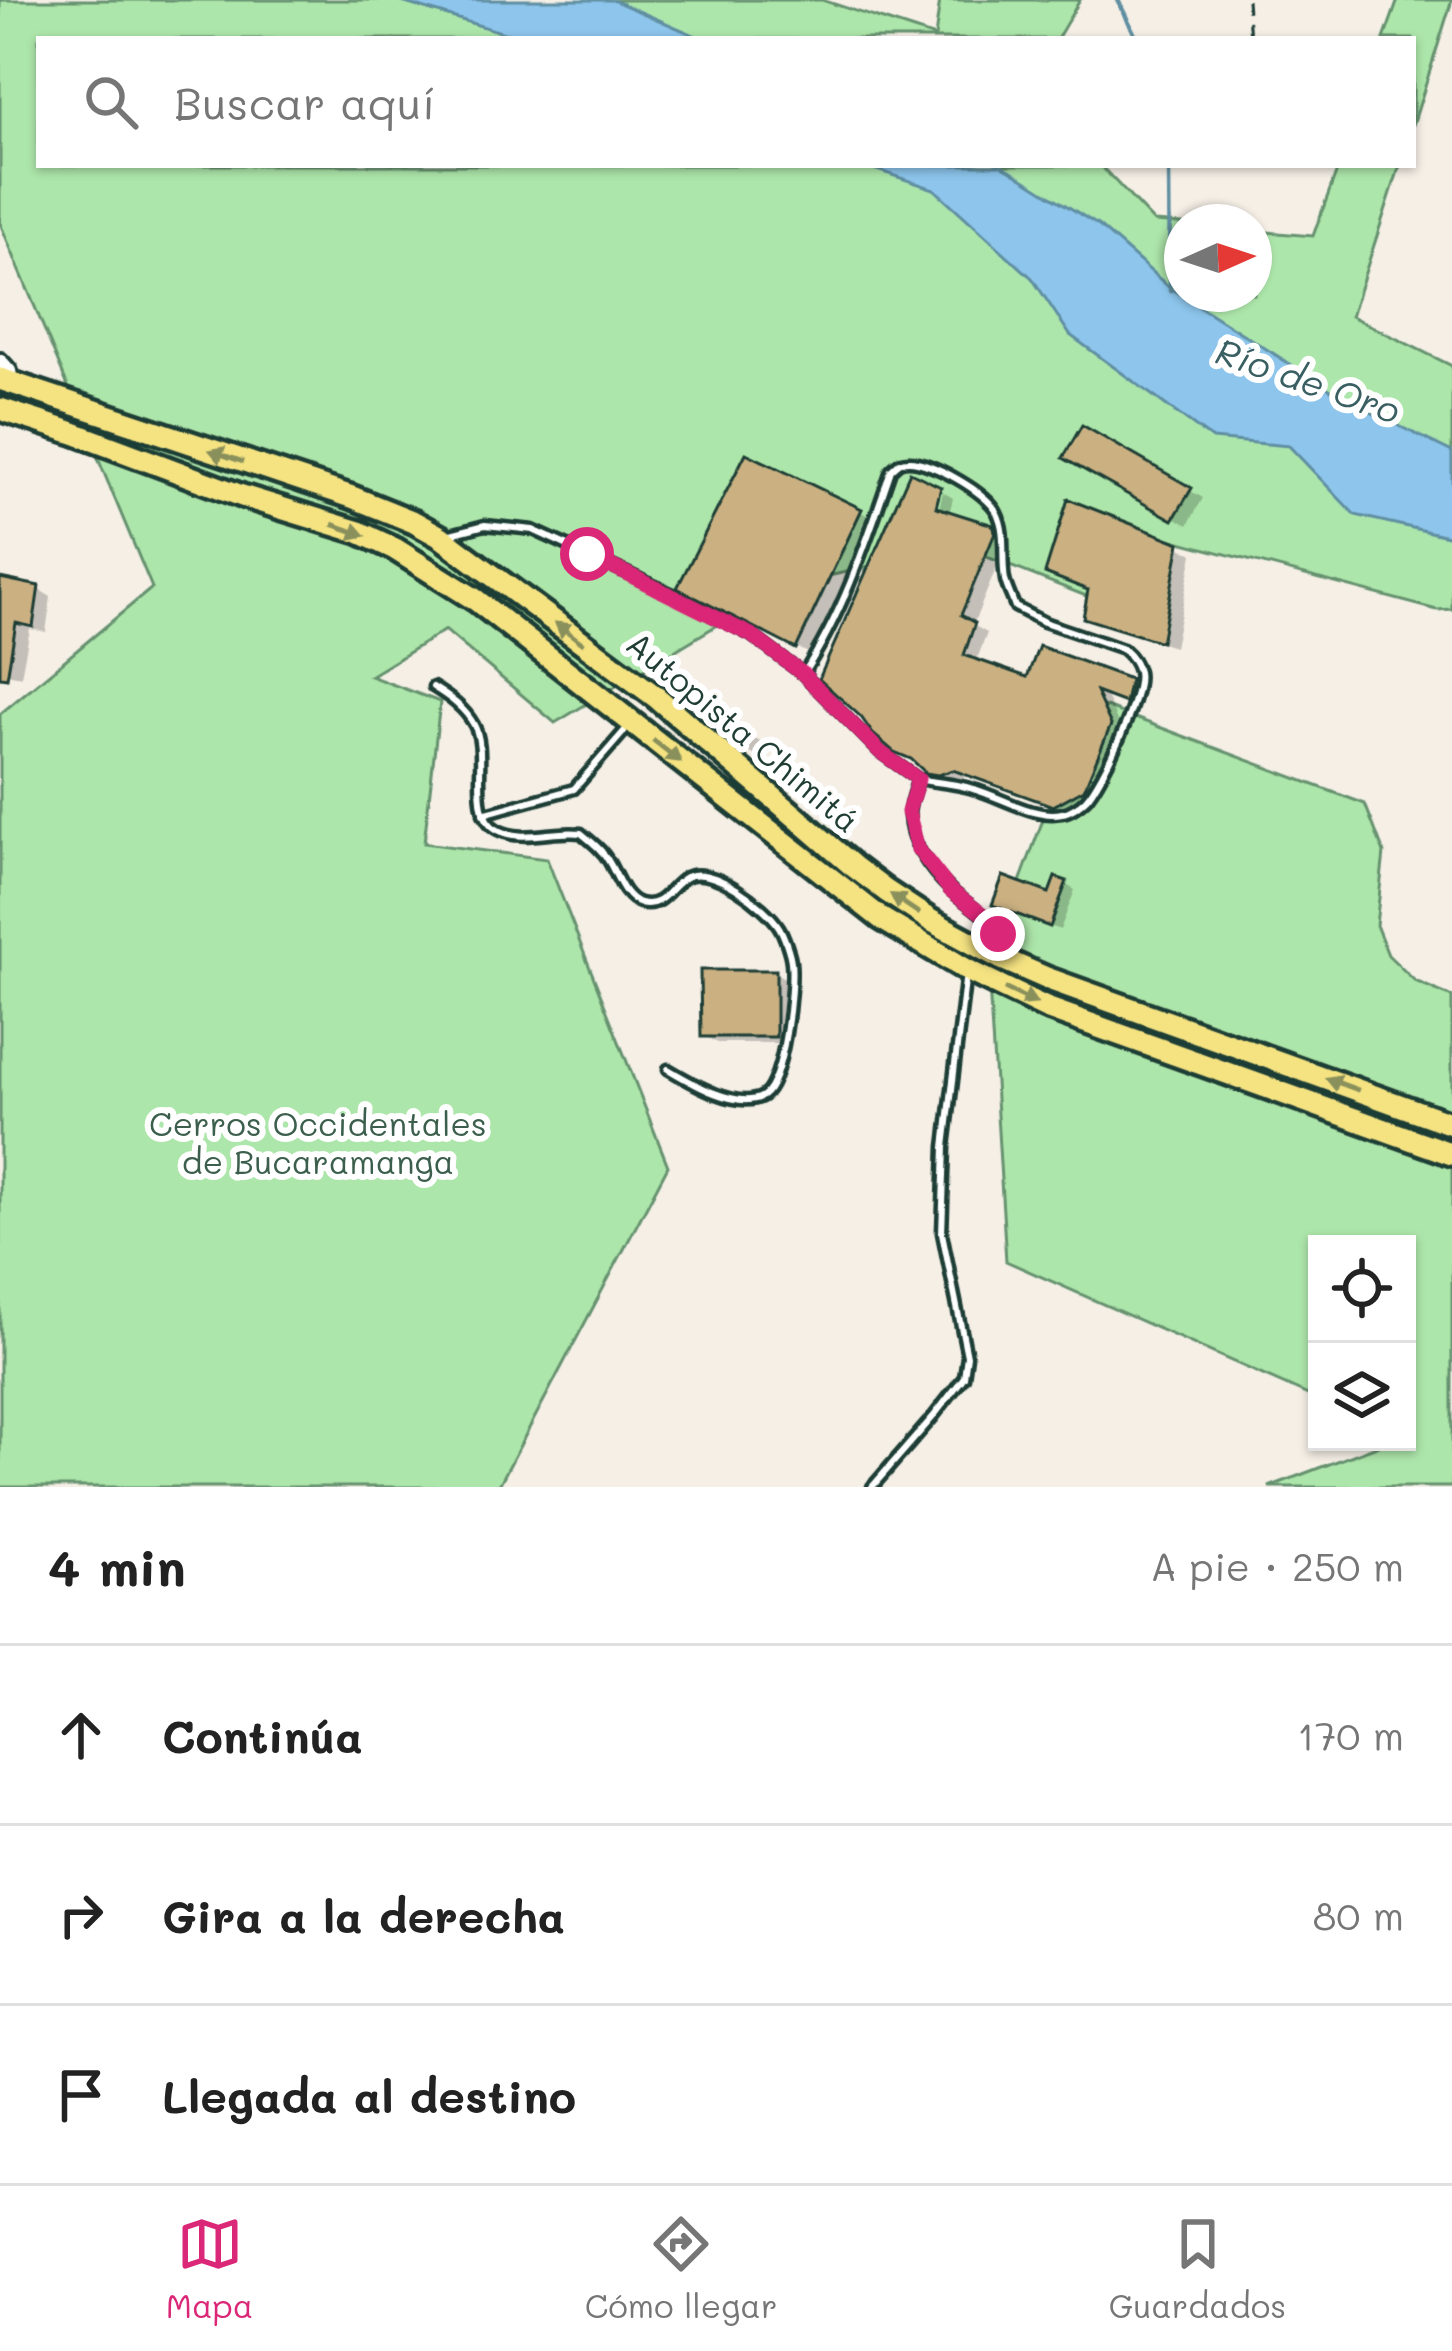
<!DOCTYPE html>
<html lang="es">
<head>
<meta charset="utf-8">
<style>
  :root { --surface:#fff; --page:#f2f2f2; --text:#222; --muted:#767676; --line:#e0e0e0; --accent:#db2777 }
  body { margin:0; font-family:Mali,sans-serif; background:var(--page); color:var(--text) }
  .controls { position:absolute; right:36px; bottom:36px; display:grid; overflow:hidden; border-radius:0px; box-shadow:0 3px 9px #0004 }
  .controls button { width:108px; height:108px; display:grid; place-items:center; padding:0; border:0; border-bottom:3px solid var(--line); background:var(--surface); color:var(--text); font:60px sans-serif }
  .compass { position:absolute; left:1164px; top:204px; width:108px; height:108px; border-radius:50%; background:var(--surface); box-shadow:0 3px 9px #0004; rotate:87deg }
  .stop { position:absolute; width:36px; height:36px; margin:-27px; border:9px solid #db2777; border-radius:50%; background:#fff }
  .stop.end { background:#db2777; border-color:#fff; box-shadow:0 3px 12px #0008 }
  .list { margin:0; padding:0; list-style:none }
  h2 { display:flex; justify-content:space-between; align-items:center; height:156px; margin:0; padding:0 48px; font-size:51px }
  h2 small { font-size:39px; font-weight:400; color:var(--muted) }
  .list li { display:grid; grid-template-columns:78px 1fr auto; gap:36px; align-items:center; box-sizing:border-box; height:180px; padding:0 48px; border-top:3px solid var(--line) }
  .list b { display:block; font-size:45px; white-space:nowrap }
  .list em { font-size:39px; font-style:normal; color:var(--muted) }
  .icon { flex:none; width:66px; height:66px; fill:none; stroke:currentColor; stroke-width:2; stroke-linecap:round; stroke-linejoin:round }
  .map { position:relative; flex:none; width:1452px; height:1487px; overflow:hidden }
  .search { position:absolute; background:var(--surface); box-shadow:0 3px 9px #0004; left:36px; right:36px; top:36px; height:132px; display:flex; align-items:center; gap:30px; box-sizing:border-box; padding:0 42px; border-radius:0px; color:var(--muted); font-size:45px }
  .sheet { height:696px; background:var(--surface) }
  nav { display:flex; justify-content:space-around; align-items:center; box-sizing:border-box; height:168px; border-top:3px solid var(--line); background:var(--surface); font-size:33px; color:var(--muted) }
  nav a { display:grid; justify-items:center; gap:6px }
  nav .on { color:var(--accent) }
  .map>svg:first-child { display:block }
  .green { fill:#ade6aa; stroke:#66926f; stroke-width:3 }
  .water { fill:#8dc5ec; stroke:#618fa2; stroke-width:3 }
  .shadow { fill:#0003 }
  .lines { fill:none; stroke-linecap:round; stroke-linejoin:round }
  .stream { stroke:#618fa2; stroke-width:4.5 }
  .building { fill:#cbb182; stroke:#1f3d34; stroke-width:3 }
  .service-casing { stroke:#1f3d34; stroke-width:15 }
  .minor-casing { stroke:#1f3d34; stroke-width:22 }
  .trunk-casing { stroke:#1f3d34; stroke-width:30 }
  .path { stroke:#1f3d34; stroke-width:3; stroke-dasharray:12 9; stroke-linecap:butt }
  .service { stroke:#fff; stroke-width:6 }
  .minor { stroke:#fff; stroke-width:14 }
  .trunk { stroke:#f5e382; stroke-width:21 }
  .oneway { fill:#8a905b }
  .route { stroke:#db2777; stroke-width:15 }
  .labels { text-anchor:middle; stroke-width:12; stroke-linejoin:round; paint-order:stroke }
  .street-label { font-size:33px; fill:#1f3d34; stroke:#fff }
  .park-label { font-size:33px; fill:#3b5f4c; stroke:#fff }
  .water-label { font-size:36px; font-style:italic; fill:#3a5f62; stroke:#fff }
</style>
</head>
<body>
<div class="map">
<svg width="1452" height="1487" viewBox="0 0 1452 1487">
  <rect width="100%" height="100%" fill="#f5efe6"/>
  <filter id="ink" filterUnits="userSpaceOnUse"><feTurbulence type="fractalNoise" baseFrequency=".00833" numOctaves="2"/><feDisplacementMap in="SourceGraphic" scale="24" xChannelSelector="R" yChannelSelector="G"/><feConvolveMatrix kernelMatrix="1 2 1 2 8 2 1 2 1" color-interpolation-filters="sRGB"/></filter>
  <g filter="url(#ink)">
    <path class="green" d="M0,0H396L524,39H39V165H1100L1154,222L1182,224V294H1254V231L1313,236L1339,165H1400L1351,316L1452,366V609L1437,610L1169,539L1139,617L962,547L782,586L555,723L445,630L370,676L440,702L424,843L547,859L668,1166L498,1487H0V714L152,588L0,223Z
      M613,0H822L935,37L940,0H1080L1057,39H635L637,11Z
      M1398,0H1452L1413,125V39H1384Z
      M1087,700L1365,804L1384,853L1376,925L1388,955L1415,981L1452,997V1487H1269L1387,1442H1407V1244H1317V1399L1006,1261L988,969Z"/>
    <path class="water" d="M396,0H613L703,39H524Z
      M862,165H1001L1010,170L1099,226L1170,288L1350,402L1452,452V537L1355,515L1289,446L1212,439L1070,335L1032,278L934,189Z"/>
    <path class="shadow" d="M1083,430L1203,498L1188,525L1067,457Z
      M943,492L953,498L949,514L992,528L1006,536L1007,542L973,625L987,633L976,662L1029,681H1129L1143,689L1139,708L1106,696L1123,734L1097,796L1069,812L969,776L953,781L943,779L928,771L930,521L936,522Z
      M861,512L874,519L810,654L694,594Z
      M1179,546L1193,554L1174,647L1100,624L1086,616Z
      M0,581L38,589L51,597L46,632L30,629L21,676L2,672L0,679Z
      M692,680L717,699L711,707L686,688Z
      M751,737L766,745L767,750L763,757L759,758L745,750L747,739Z
      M1065,884L1075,890L1060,930L1006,910L1051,897Z
      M776,973L789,981V1043H717L704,1036Z"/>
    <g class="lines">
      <path class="stream" d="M1118,0L1137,39
        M1169,165L1170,291"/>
    </g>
    <path class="building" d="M1082,425L1192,488L1173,520L1063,458Z
      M746,453L862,509L796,649L677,588Z
      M910,472L941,487L936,507L993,525L995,533L961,615L975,623L964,655L1027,677L1039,646L1130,679L1125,703L1096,692L1111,725L1084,789L1053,806L953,770L938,775L926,773L911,759L894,752L873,734L861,717L819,679Z
      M1068,499L1180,543L1161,642L1083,618L1088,590L1045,573Z
      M0,578L39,586L33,627L16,623L7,678L0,677Z
      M1003,876L1049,893L1055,877L1067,881L1050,927L992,905Z
      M700,970H776V1037H701Z"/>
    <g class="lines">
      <g class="service-casing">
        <path id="service" d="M447,535L485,525L533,530L671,593L751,635L803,674C844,612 867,540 891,470C897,465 899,461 908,461C930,460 988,493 997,513C1007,533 1001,558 1005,580C1007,589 1012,598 1015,607L1044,622L1123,649C1130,655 1136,662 1138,672C1143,695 1102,782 1086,799C1080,805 1070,812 1062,813C1034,819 1000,796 973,789C955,783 936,783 918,779C915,788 911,798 910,807C904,837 931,872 952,891C973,909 995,918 1000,948
          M803,674L880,752L918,779
          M433,687C449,697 465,708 474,725C490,754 466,814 498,830C523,843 555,829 581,833C588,839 596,845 602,852C615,865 620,897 640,903C663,909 669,886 686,877C711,864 766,906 779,927C784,935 790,953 791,962C794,986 784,1083 763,1096C738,1111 690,1082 668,1069
          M483,814L574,789L628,727
          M872,1487L933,1417L964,1377L967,1356L942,1233L945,1147L966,973"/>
      </g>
      <g class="minor-casing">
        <path id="minor" d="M0,361L9,371L11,383"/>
      </g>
      <g class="trunk-casing">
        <path id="trunk" d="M0,379L352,497L414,522L441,537L656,697L853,866L886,891L930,920L1000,958L1046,978L1452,1124
          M0,409L74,433L242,496L359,532L395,549L476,600L882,919L967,970L1046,1008L1452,1154"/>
      </g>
      <path class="path" d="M1247,0L1250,39
        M1317,165L1335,167"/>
      <use href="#service" class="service"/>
      <use href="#minor" class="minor"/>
      <use href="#trunk" class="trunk"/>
    </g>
    <defs><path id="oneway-solid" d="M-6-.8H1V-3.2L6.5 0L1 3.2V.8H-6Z" transform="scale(3)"/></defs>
    <g class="oneway">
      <use href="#oneway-solid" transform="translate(226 456) rotate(-161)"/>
      <use href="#oneway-solid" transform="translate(349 530) rotate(19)"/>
      <use href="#oneway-solid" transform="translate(569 633) rotate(-143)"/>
      <use href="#oneway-solid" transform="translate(667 751) rotate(38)"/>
      <use href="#oneway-solid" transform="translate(905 904) rotate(-146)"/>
      <use href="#oneway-solid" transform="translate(1021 996) rotate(25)"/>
      <use href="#oneway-solid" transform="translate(1342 1084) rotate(-160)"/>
    </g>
  </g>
  <g class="lines" filter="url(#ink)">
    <path class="route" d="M587,554L751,635L803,674L880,752L918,779L908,812L918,849L950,890L985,916L998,934"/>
  </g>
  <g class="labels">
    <g class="street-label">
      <text transform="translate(743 732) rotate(40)" y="12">Autopista Chimitá</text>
    </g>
    <g class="park-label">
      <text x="318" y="1136">Cerros Occidentales<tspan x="318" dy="38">de Bucaramanga</tspan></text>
    </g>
    <g class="water-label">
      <text transform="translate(1308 381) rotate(19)" y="13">Río de Oro</text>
    </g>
  </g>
</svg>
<div class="controls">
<button><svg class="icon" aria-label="locate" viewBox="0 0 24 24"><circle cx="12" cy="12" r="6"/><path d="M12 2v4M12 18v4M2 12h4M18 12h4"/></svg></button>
<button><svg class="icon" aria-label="layers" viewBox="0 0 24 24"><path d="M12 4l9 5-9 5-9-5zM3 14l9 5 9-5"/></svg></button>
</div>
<svg class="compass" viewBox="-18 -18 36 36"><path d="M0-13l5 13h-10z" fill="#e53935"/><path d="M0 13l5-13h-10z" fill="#767676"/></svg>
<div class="stop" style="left:587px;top:554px"></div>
<div class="stop end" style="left:998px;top:934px"></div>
<div class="search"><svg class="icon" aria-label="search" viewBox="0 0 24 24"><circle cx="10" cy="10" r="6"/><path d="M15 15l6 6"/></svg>Buscar aquí</div>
</div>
<section class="sheet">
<h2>4 min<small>A pie · 250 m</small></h2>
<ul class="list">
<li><svg class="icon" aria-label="ahead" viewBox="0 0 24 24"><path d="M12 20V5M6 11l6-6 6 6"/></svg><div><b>Continúa</b></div><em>170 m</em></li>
<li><svg class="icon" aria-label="right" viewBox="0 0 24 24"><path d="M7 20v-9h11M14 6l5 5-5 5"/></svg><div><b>Gira a la derecha</b></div><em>80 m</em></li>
<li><svg class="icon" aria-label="arrive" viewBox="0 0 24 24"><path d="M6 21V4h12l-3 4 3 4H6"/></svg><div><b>Llegada al destino</b></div></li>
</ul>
</section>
<nav>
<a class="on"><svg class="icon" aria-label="map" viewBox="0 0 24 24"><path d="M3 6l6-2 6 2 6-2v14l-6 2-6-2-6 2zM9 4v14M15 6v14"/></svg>Mapa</a>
<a><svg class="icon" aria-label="directions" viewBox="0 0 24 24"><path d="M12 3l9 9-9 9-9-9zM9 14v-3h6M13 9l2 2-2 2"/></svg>Cómo llegar</a>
<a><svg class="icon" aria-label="saved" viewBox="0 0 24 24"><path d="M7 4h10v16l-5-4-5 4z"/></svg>Guardados</a>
</nav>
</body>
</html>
